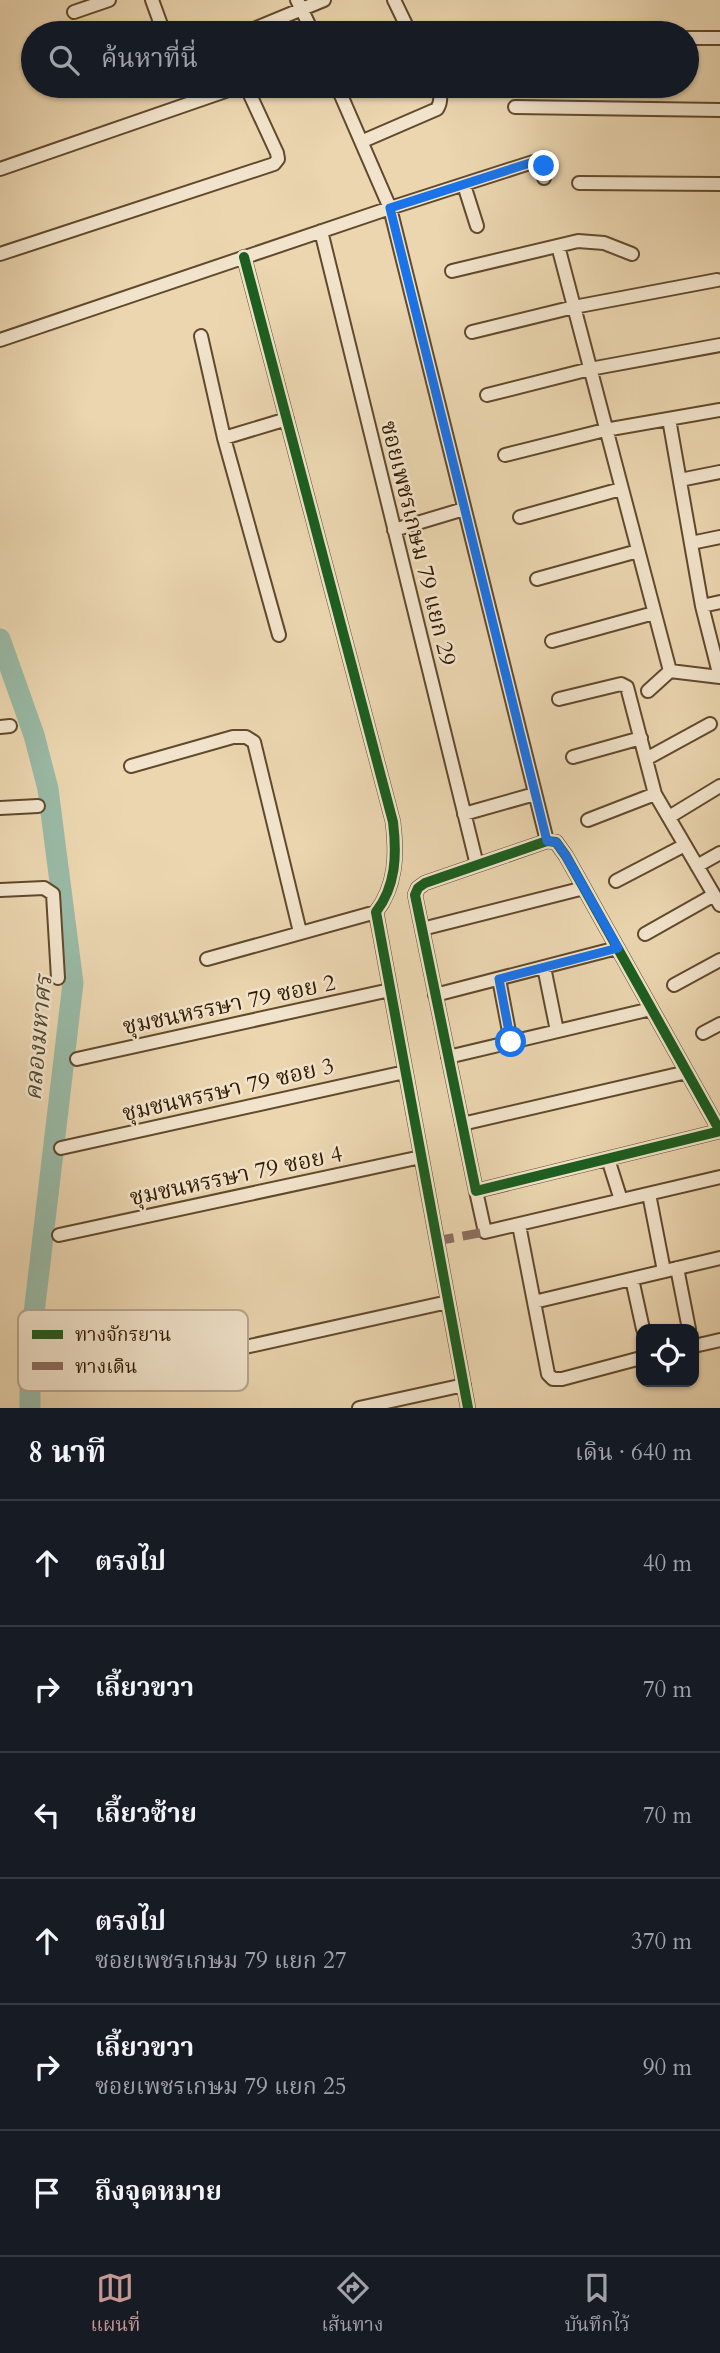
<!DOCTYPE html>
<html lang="th">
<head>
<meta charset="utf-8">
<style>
  :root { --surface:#171b24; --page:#20242c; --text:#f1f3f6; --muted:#9ea1a6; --line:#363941; --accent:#c59692 }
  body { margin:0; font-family:Cardo,"Noto Serif Thai",serif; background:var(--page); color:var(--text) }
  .controls { position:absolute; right:21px; bottom:21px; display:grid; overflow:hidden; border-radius:14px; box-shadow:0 2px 5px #0004 }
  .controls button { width:63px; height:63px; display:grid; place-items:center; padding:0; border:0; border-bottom:2px solid var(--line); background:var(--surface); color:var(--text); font:35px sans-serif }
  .stop { position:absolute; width:21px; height:21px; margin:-16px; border:5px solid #1a73e8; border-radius:50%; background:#fff }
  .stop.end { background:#1a73e8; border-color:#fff; box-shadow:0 2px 7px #0008 }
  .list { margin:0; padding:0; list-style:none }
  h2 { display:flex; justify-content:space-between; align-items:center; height:91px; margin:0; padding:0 28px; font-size:30px }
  h2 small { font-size:23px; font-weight:400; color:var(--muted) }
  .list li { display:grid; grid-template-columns:46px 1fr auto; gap:21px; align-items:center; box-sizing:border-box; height:126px; padding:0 28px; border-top:2px solid var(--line) }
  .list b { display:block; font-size:26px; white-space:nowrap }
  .list p { margin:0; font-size:23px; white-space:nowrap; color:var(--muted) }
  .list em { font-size:23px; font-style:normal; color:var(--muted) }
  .icon { flex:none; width:38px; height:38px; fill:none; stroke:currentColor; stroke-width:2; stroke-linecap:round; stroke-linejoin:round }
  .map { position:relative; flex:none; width:720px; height:1408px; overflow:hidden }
  .search { position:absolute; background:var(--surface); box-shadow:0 2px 5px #0004; left:21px; right:21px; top:21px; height:77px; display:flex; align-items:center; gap:18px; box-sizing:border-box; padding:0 24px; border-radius:38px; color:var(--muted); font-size:26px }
  .sheet { height:847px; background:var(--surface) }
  nav { display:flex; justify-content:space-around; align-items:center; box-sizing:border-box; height:98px; border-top:2px solid var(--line); background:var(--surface); font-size:19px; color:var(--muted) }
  nav a { display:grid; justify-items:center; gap:4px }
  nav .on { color:var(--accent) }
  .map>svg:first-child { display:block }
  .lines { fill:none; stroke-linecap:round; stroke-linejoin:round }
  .river { stroke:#99baa6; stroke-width:21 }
  .minor-casing { stroke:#60492c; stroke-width:16 }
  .minor { stroke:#f2e4cc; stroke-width:12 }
  .quiet { stroke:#8d6e63; stroke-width:9; stroke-dasharray:18 9; stroke-linecap:butt }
  .cycleway-casing { stroke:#f2e4cc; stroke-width:15 }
  .cycleway { stroke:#1b5e20; stroke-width:10 }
  .route { stroke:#1a73e8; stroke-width:9 }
  .labels { text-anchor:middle; stroke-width:5; stroke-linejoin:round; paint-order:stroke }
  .street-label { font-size:23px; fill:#311a00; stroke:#f2e4cc }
  .water-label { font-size:24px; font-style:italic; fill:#504a32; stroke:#f2e4cc }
  .key { fill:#f2e4cc; stroke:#b8a78f; stroke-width:2 }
  .key-label { font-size:19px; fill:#311a00 }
</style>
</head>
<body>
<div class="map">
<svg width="720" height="1408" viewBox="0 0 720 1408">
  <rect width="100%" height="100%" fill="#ebd6b0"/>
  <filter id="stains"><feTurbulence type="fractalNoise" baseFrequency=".00286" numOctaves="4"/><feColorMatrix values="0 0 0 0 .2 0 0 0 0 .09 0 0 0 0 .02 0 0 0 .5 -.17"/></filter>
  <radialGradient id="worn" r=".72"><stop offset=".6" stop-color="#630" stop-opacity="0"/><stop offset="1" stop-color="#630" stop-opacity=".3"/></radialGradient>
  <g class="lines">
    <path class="river" d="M0,639L34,735L48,789L73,983L30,1347V1408"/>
    <g class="minor-casing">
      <path id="minor" d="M152,0L164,33
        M297,0L313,33
        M394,0L410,33
        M74,12L109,0
        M244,33L324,0
        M687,38H720
        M337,86L390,208L547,841
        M515,107L720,110
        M363,141L437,109C442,101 441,94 436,86
        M0,169L240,86
        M579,183L720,184
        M464,185L477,226
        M321,231L477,865
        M558,246L670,671
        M0,254L274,164L278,159L277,153L246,86
        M244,257L393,822C397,855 396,886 376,912L468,1408
        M452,271L578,241L604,243L632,254
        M472,332L574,307L717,280
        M201,336L224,438L279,635
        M0,340L390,208L533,162L544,166V178
        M487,395L590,369L720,345
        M669,419L702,606L720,677
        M224,438L287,419
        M505,455L605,430L720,410
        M680,480L720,472
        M520,517L621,489
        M394,530L464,509
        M691,543L720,537
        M537,579L638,551
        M702,606L720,602
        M552,641L654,613
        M648,691L670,671L720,677
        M559,699L621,684L627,687L655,794L720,905
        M0,727L10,726
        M573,757L641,738
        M646,759L710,724
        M131,766L233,737H246L254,742L300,932
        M0,808L38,806
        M464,814L535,794
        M669,817L720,786
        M588,820L655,794
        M547,841L556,842L566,856L720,1131L476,1191L415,895L418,888L425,883Z
        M697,866L720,853
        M616,881L685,845
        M0,890L44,888L53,894L58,978
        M422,929L584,888
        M645,934L714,895
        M207,959L376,912
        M544,967L557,1031
        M499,979L511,1042
        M674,985L720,960
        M435,995L617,948
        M703,1033L720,1024
        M448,1057L651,1009
        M77,1059L390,990
        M462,1124L687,1072
        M61,1148L405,1072
        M608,1159L621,1200
        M476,1191L485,1232L720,1177
        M649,1194L664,1271
        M519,1225L548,1374L553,1379H562L641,1358
        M59,1235L421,1157
        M677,1268L689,1329
        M632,1279L643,1329
        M534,1302L720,1258
        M694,1346L720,1340
        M128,1373L448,1302
        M359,1408L464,1385"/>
    </g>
    <use href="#minor" class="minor"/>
    <path class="quiet" d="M436,1241L485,1232"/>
    <g class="cycleway-casing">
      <path id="cycleway" d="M244,257L393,822C397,855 396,886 376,912L468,1408
        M547,841L556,842L566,856L720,1131L476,1191L415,895L418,888L425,883Z"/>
    </g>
    <use href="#cycleway" class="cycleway"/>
  </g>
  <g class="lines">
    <path class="route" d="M511,1042L499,979L618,948L566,856L556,842L547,841L390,208L533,162L544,166"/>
  </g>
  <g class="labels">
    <g class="street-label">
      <text transform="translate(419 543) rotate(76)" y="8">ซอยเพชรเกษม 79 แยก 29</text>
      <text transform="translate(229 1004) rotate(-12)" y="8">ชุมชนหรรษา 79 ซอย 2</text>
      <text transform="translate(228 1089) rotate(-13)" y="8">ชุมชนหรรษา 79 ซอย 3</text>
      <text transform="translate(236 1175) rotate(-12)" y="8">ชุมชนหรรษา 79 ซอย 4</text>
    </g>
    <g class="water-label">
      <text transform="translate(38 1038) rotate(-85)" y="8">คลองมหาศร</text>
    </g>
  </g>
  <rect x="18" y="1310" width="230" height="81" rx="10" class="key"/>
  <rect x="32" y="1330" width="31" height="9" fill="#1b5e20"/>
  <rect x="32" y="1362" width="31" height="8" fill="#8d6e63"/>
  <g class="key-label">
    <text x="75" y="1341">ทางจักรยาน</text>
    <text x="75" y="1373">ทางเดิน</text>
  </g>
  <rect width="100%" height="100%" filter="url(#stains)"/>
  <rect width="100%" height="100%" fill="url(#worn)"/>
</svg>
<div class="controls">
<button><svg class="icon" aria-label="locate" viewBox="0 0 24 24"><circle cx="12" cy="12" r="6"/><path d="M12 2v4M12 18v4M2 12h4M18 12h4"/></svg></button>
</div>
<div class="stop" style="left:511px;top:1042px"></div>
<div class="stop end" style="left:544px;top:166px"></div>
<div class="search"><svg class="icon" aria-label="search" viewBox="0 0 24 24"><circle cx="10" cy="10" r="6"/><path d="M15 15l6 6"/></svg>ค้นหาที่นี่</div>
</div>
<section class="sheet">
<h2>8 นาที<small>เดิน · 640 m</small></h2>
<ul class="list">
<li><svg class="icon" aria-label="ahead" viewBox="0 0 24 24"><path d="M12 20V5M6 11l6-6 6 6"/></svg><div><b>ตรงไป</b></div><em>40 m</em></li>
<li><svg class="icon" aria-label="right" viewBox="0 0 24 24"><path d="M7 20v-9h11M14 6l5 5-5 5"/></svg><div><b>เลี้ยวขวา</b></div><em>70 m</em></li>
<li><svg class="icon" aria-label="left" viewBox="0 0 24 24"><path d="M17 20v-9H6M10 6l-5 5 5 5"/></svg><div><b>เลี้ยวซ้าย</b></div><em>70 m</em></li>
<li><svg class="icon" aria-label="ahead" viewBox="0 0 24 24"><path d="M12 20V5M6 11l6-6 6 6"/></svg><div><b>ตรงไป</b><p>ซอยเพชรเกษม 79 แยก 27</p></div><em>370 m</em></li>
<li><svg class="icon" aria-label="right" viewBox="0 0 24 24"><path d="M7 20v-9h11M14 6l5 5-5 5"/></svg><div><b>เลี้ยวขวา</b><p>ซอยเพชรเกษม 79 แยก 25</p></div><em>90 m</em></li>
<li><svg class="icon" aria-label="arrive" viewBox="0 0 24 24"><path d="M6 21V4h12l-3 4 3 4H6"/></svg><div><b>ถึงจุดหมาย</b></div></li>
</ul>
</section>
<nav>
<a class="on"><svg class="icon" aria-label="map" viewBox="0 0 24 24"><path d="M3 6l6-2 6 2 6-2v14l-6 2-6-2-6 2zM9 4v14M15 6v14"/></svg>แผนที่</a>
<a><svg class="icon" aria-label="directions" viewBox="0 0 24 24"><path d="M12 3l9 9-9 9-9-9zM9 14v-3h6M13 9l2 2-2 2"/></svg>เส้นทาง</a>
<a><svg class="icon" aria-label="saved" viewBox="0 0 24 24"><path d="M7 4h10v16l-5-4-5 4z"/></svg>บันทึกไว้</a>
</nav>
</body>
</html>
